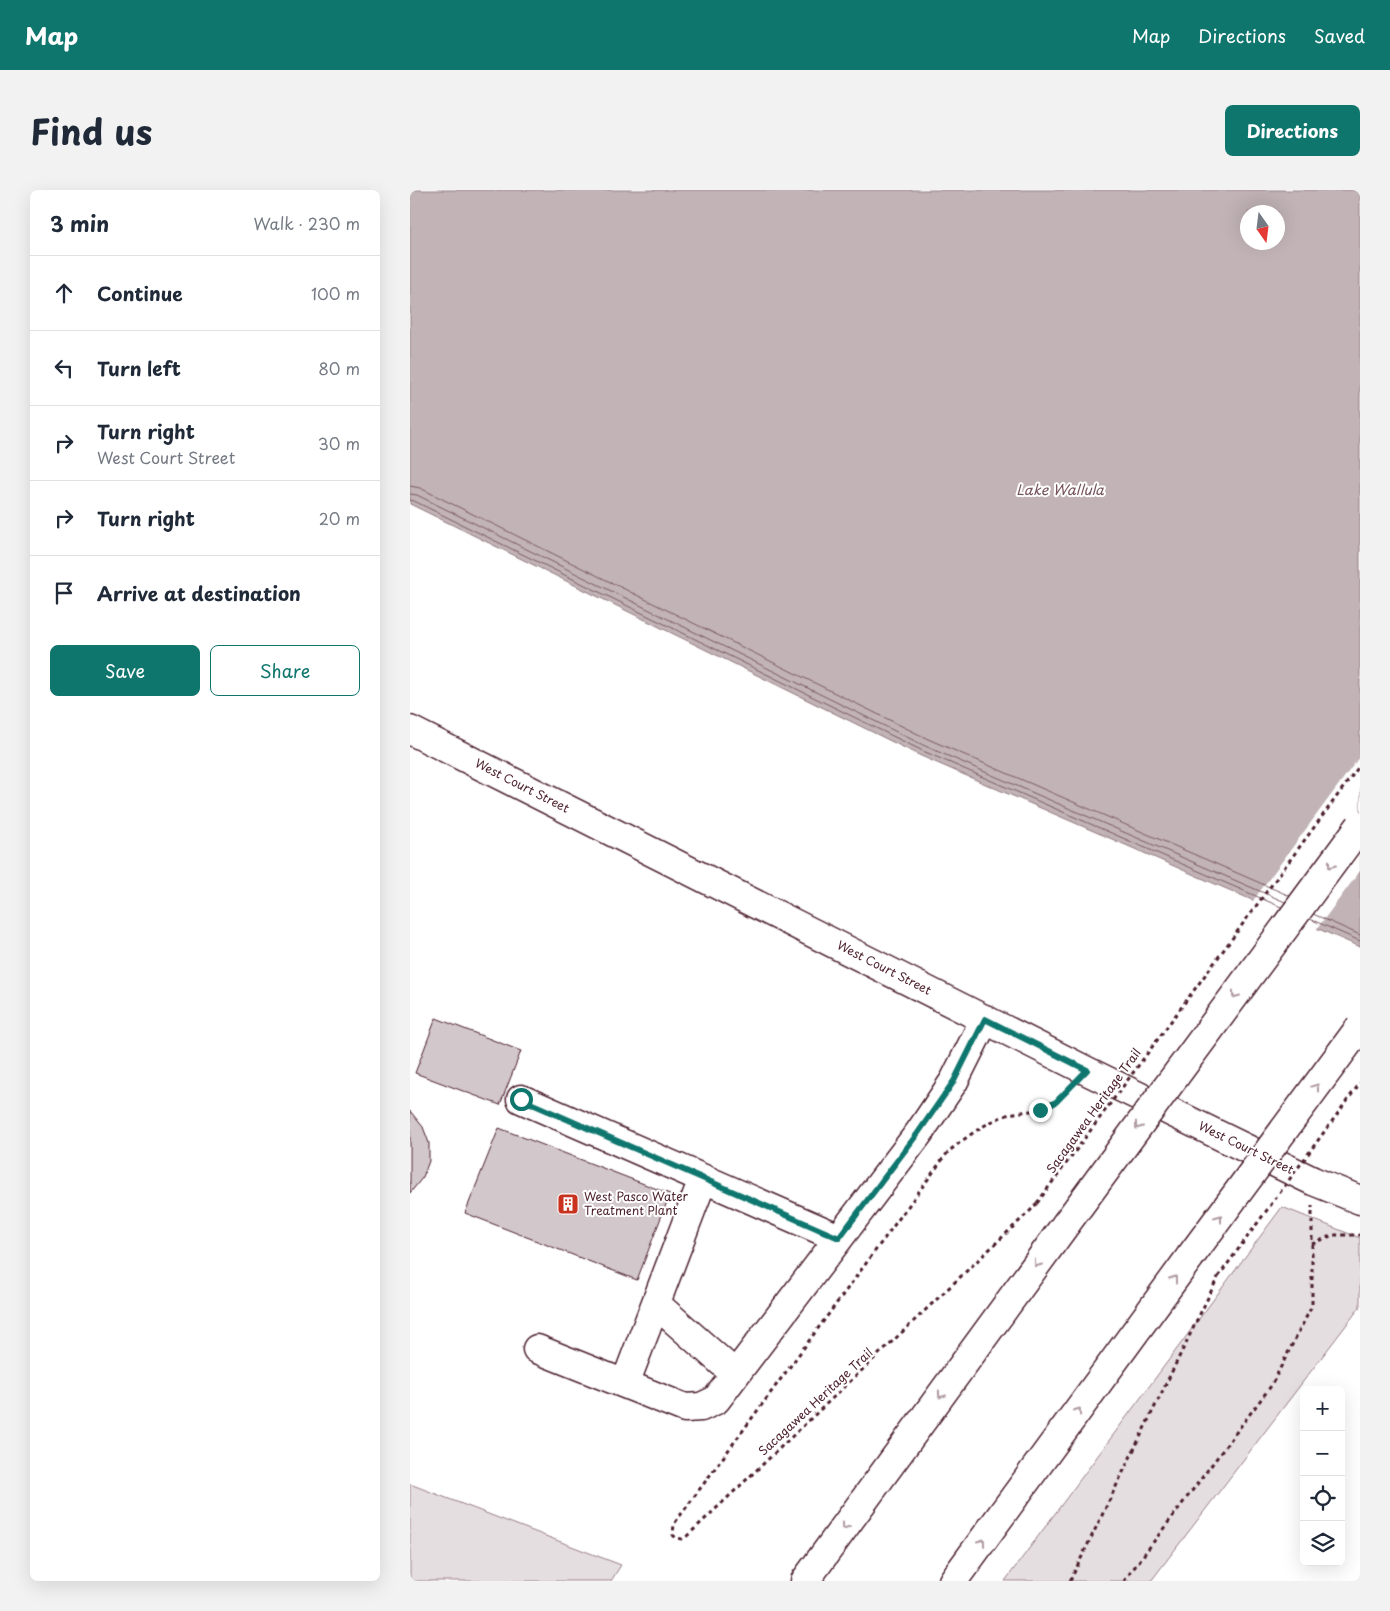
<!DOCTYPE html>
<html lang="en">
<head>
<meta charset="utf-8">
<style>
  :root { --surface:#fff; --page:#f2f2f3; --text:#1f2937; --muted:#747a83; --line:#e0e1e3; --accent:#0f766e }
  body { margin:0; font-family:"Playpen Sans",sans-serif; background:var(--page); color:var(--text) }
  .controls { position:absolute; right:15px; bottom:15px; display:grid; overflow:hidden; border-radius:8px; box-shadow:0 5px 20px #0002 }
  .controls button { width:45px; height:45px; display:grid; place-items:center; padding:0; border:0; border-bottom:1px solid var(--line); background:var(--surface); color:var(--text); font:25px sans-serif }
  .compass { position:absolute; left:830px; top:15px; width:45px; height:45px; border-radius:50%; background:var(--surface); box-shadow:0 5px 20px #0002; rotate:166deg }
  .stop { position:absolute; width:15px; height:15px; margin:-11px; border:4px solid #0f766e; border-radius:50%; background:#fff }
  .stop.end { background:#0f766e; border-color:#fff; box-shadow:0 1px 5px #0008 }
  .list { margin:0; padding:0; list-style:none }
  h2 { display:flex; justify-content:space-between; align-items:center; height:65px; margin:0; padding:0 20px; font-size:21px }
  h2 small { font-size:16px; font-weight:400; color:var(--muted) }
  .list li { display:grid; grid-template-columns:32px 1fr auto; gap:15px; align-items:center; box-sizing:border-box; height:75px; padding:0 20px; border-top:1px solid var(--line) }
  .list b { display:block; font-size:19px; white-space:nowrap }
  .list p { margin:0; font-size:16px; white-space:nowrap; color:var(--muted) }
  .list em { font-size:16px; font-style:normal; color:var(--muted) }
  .actions { display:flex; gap:10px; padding:15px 20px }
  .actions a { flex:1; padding:11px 0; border:1px solid var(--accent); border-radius:8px; text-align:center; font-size:18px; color:var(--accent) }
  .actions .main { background:var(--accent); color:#fff }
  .icon { flex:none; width:28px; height:28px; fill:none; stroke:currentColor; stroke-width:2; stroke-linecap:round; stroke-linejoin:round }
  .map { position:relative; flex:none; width:950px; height:1391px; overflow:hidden; border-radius:8px }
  header { display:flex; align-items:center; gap:30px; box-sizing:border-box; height:70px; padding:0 25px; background:var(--accent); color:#fff }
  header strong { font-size:24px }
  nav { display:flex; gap:28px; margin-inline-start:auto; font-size:18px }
  .intro { display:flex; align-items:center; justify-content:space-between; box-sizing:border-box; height:120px; padding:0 30px }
  h1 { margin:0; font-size:35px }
  .button { padding:12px 22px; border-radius:8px; background:var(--accent); color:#fff; font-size:18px; font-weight:700 }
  main { display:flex; gap:30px; padding:0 30px }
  aside { flex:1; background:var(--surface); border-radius:8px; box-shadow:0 5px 20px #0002 }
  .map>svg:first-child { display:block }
  .green { fill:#e5dee0; stroke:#987e86 }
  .water { fill:#c1b3b6; stroke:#91787e; fill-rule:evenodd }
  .pier { fill:#fff }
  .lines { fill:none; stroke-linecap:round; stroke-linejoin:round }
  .shore { stroke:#7a5a63; stroke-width:1 }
  .building { fill:#d2c7cb; stroke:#4a1f2b }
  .minor-casing { stroke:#4a1f2b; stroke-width:31 }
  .major-casing { stroke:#4a1f2b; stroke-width:31 }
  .highway-casing { stroke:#4a1f2b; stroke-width:31 }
  .path { stroke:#4a1f2b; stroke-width:3; stroke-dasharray:4 4; stroke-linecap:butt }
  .minor { stroke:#fff; stroke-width:28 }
  .major { stroke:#fff; stroke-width:28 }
  .highway { stroke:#fff; stroke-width:28 }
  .highway-bridge-casing { stroke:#4a1f2b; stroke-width:31; stroke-linecap:butt }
  .path-bridge { stroke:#4a1f2b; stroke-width:3; stroke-dasharray:4 4; stroke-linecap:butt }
  .highway-bridge { stroke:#fff; stroke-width:28 }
  .oneway { stroke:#ae9aa0 }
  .route { stroke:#0f766e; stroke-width:6 }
  .labels { text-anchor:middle; stroke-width:4; stroke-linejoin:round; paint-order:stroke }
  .street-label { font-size:12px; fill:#4a1f2b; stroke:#fff }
  .poi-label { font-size:12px; fill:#4a1f2b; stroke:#fff; text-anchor:start }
  .water-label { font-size:14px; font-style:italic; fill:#74535c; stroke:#fff }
</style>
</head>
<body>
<header>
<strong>Map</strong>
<nav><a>Map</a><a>Directions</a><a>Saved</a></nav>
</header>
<div class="intro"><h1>Find us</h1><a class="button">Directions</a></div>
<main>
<aside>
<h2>3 min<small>Walk · 230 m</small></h2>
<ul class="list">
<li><svg class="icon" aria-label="ahead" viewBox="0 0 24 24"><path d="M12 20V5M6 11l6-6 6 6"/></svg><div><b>Continue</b></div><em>100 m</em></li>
<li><svg class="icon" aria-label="left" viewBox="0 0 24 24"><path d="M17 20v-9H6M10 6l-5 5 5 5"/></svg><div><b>Turn left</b></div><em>80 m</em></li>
<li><svg class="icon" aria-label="right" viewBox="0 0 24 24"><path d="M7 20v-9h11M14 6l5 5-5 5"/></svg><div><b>Turn right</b><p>West Court Street</p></div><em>30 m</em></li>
<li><svg class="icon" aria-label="right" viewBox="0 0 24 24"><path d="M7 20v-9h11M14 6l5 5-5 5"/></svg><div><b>Turn right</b></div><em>20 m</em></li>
<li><svg class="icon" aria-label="arrive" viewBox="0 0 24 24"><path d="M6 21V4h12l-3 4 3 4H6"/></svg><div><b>Arrive at destination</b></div></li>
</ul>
<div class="actions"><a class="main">Save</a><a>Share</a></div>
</aside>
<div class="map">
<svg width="950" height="1391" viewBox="0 0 950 1391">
  <rect width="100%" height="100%" fill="#fff"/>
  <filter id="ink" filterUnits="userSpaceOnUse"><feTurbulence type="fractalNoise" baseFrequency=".02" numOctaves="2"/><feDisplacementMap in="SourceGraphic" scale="10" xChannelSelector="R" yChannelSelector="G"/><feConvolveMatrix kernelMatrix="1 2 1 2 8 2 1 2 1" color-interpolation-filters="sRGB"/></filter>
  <g filter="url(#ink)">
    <path class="green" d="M872,1017L950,1048V1117L741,1391H595Z
      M0,1294L211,1375L201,1391H0Z"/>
    <path class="water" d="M0,0H950V757L511,566L0,314ZM838,22H868V52H838Z"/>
    <path class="pier" d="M950,566V681L906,740L842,712Z"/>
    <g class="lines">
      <path class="shore" d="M0,296L10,298L518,549L880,706
        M0,304L7,305L515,556L875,712
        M0,310L4,311L513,561L871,717
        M903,724L950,745
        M900,729L950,751"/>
    </g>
    <path class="building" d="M26,828L111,861L90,915L5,883Z
      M0,921L13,937L19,953V971L13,987L0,1003Z
      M89,938L260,1004L227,1090L55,1023Z"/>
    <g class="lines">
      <g class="minor-casing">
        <path id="minor" d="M111,909L429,1048
          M246,1114L325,1184
          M127,1159L275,1218L291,1217L306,1210L509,943L544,891L575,829
          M215,1194L293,989"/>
      </g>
      <g class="major-casing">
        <path id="major" d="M0,540L677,881L903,991L950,1010"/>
      </g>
      <g class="highway-casing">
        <path id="highway" d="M395,1391L656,1034
          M543,1391L780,1067"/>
      </g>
      <path class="path" d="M627,1013L621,1020L277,1346L272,1349L266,1348L263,1345L264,1334L538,962C555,948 576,932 597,925C606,922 617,922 627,920C640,918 650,908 659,899
        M902,1054L923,1045H950
        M660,1391L808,1087
        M714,1391L861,1196L902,1116V1016"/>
      <use href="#minor" class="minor"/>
      <use href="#major" class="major"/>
      <use href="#highway" class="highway"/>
      <g class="highway-bridge-casing">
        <path id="highway-bridge" d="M656,1034L950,636
          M780,1067L950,837"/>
      </g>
      <path class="path-bridge" d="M627,1013L950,575
        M808,1087L950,893"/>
      <use href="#highway-bridge" class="highway-bridge"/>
    </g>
    <defs><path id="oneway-chevron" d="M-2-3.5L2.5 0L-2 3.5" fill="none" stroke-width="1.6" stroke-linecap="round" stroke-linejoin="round" transform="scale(1.25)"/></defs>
    <g class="oneway">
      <use href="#oneway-chevron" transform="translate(921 675) rotate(126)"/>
      <use href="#oneway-chevron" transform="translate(825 805) rotate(126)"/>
      <use href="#oneway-chevron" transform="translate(906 897) rotate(-54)"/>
      <use href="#oneway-chevron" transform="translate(728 936) rotate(126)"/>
      <use href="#oneway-chevron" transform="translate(809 1028) rotate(-54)"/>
      <use href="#oneway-chevron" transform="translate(627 1074) rotate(126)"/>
      <use href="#oneway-chevron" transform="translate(764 1089) rotate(-54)"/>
      <use href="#oneway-chevron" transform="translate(531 1205) rotate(126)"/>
      <use href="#oneway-chevron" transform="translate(668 1221) rotate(-54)"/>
      <use href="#oneway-chevron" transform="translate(435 1336) rotate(126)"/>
      <use href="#oneway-chevron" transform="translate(572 1352) rotate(-54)"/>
    </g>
  </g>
  <g class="lines" filter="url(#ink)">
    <path class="route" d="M111,909L429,1048L508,943L544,891L575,829L677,880L646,912L630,920"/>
  </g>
  <defs>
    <g id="building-square" transform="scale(1.125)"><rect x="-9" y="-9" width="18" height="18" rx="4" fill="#c8321e" stroke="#fff"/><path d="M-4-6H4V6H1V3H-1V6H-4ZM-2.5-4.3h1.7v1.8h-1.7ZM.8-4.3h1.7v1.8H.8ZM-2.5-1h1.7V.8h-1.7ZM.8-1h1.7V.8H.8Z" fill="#fff"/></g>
  </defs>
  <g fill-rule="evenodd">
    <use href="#building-square" x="158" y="1014"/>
  </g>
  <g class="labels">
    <g class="street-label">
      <text transform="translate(112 596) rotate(27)" y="4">West Court Street</text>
      <text transform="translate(474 778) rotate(27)" y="4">West Court Street</text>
      <text transform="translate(684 921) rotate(-54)" y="4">Sacagawea Heritage Trail</text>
      <text transform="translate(836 958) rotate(26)" y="4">West Court Street</text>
      <text transform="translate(406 1212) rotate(-43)" y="4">Sacagawea Heritage Trail</text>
    </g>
    <g class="poi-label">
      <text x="174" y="1011">West Pasco Water<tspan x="174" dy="14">Treatment Plant</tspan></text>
    </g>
    <g class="water-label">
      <text x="650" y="305">Lake Wallula</text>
    </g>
  </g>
</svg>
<div class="controls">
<button>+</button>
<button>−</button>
<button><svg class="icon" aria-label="locate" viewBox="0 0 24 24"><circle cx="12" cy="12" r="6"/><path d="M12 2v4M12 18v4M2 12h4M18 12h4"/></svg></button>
<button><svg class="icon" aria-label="layers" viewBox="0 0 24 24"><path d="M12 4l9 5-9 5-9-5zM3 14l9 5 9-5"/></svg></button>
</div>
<svg class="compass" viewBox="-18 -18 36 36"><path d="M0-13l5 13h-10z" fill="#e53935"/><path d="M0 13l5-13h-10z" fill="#747a83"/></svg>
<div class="stop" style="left:111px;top:909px"></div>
<div class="stop end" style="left:630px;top:920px"></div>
</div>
</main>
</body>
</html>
